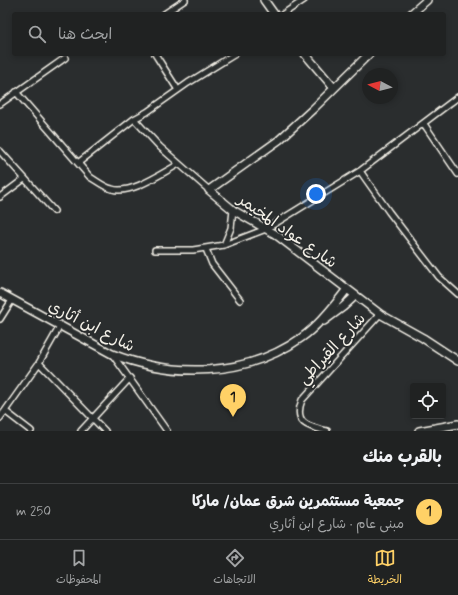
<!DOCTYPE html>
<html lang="ar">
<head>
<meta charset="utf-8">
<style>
  :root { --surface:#202222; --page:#282a2a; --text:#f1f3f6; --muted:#a2a4a5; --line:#3d3f40; --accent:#ffd166 }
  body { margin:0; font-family:Mynerve,"Playpen Sans Arabic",sans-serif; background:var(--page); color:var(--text); direction:rtl }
  .controls { position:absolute; right:12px; bottom:12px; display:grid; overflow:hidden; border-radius:4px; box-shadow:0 2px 6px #0003 }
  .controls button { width:36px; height:36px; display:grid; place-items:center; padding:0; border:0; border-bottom:1px solid var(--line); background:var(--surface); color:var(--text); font:20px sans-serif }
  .compass { position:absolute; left:362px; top:68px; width:36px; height:36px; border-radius:50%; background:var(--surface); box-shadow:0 2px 6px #0003; rotate:277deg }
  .you { position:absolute; left:316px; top:194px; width:14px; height:14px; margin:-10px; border:3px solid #fff; border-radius:50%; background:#1a73e8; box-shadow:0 0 0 6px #1a73e833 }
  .badge { display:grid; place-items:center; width:26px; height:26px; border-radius:50%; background:var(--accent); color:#111; font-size:13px; font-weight:700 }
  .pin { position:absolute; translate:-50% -33px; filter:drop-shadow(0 1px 2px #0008) }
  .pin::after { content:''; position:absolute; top:21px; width:14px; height:12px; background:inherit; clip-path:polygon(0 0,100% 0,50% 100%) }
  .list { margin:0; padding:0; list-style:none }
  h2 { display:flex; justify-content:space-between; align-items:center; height:52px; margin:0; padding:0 16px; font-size:17px }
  h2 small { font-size:13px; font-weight:400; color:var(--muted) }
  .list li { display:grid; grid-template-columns:26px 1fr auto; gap:12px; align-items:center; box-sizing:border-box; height:56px; padding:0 16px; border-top:1px solid var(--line) }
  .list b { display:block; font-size:15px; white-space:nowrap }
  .list p { margin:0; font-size:13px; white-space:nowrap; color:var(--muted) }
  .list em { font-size:13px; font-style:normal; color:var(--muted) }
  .icon { flex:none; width:22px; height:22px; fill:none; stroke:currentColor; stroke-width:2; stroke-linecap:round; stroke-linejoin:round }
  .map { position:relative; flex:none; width:458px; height:431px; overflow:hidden; direction:ltr }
  .search { position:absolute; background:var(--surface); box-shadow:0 2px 6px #0003; left:12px; right:12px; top:12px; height:44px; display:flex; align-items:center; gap:10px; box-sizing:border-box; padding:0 14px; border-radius:4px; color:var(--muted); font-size:15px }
  .sheet { height:108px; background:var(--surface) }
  nav { display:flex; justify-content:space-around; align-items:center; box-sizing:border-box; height:56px; border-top:1px solid var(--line); background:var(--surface); font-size:11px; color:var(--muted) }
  nav a { display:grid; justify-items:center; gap:2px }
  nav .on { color:var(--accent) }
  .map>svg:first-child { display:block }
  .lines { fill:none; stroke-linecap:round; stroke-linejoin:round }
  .street-casing { stroke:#f4f1e8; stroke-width:8 }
  .secondary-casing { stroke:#f4f1e8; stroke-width:10 }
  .street { stroke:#2a2d2e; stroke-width:5 }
  .secondary { stroke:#2a2d2e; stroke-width:7 }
  .labels { text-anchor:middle; stroke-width:3.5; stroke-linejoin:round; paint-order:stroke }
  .street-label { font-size:16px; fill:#f4f1e8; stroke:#2a2d2e }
</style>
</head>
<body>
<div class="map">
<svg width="458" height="431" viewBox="0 0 458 431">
  <rect width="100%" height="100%" fill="#2a2d2e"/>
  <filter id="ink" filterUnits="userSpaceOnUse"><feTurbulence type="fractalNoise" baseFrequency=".025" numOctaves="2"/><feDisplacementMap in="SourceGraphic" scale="8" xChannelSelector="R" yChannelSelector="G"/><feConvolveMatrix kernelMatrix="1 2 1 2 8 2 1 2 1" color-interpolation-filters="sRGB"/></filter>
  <g filter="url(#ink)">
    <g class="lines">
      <g class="street-casing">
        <path id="street" d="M164,14L185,0
          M283,14L304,0
          M155,54L178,90
          M16,92L90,177C97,181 104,187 112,189C131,195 162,173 179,164
          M0,104L65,58
          M134,119L160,147L209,190
          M424,124L458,174
          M0,151L54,211
          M78,163L134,119L147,112L188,83L235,54
          M360,171L389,212L439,277L458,294
          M0,197L24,179
          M224,245L231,228L233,210
          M206,249L212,264L240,300
          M155,250H193L224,245L266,229L360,171L458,97
          M0,319L12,300
          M112,354L167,431
          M39,363L105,431
          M5,411L31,431
          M0,418L39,363L60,326
          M81,431L130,378
          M327,431C308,427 293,423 302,400L380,314"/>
      </g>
      <g class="secondary-casing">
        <path id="secondary" d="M264,0L274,14
          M411,14L427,0
          M305,54L334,88
          M369,54L313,109L279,140L209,190L233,210L275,234L380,314L423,338L458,361
          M0,293L112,354C173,378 246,377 301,338C317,327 335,305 347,289
          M324,321L343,307L355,296
          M419,431L458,424"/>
      </g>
      <use href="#street" class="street"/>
      <use href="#secondary" class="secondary"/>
    </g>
  </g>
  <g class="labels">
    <g class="street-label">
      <text transform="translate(288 230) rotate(35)" y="6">شارع عواد المخيمر</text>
      <text transform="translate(92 325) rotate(27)" y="6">شارع ابن أثاري</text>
      <text transform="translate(331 348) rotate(-47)" y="6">شارع القيراطي</text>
    </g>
  </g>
</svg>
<div class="controls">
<button><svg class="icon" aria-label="locate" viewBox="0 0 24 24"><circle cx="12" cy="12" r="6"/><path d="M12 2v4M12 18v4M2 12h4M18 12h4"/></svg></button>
</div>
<svg class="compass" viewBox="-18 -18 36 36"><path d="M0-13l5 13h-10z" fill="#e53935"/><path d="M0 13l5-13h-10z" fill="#a2a4a5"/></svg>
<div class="you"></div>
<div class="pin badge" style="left:233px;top:417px">1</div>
<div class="search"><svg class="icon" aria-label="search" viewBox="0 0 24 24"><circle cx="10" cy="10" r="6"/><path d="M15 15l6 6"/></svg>ابحث هنا</div>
</div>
<section class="sheet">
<h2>بالقرب منك<small></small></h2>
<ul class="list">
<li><span class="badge">1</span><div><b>جمعية مستثمرين شرق عمان/ ماركا</b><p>مبنى عام · شارع ابن أثاري</p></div><em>250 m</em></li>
</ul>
</section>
<nav>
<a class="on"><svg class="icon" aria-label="map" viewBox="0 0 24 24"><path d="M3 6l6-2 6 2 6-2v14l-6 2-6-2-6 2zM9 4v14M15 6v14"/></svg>الخريطة</a>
<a><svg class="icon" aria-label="directions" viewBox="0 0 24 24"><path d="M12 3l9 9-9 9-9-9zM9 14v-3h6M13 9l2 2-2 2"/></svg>الاتجاهات</a>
<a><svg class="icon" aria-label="saved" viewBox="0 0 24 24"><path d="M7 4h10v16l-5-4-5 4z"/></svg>المحفوظات</a>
</nav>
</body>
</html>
